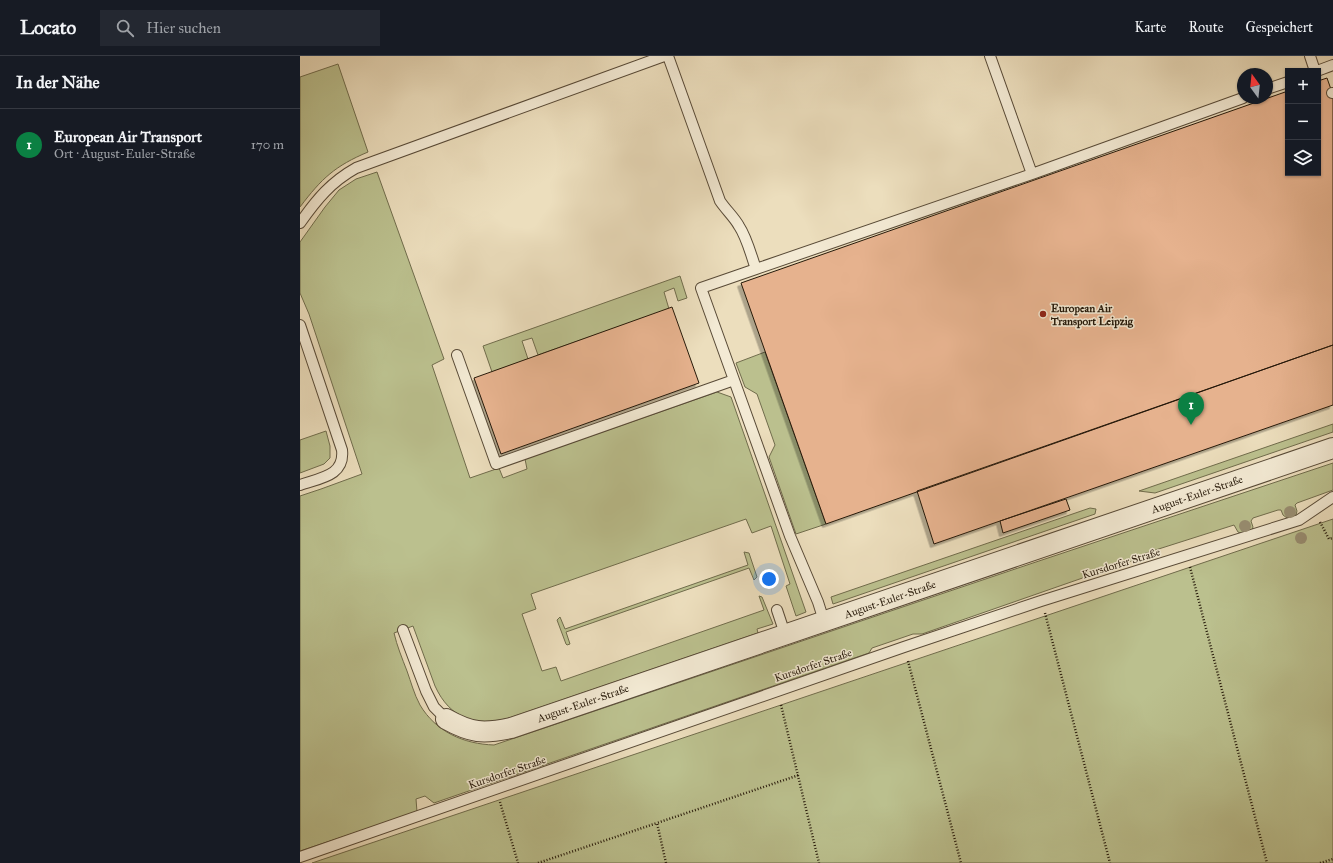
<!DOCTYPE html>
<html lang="de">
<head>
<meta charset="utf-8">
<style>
  :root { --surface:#171b24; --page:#242831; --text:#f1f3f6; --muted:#9ea1a6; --line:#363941; --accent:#0b8043 }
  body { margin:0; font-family:"IM FELL Great Primer",serif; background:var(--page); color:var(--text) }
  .controls { position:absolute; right:12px; top:12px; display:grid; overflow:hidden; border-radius:0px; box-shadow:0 1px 3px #0004 }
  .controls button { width:36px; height:36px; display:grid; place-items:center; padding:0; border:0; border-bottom:1px solid var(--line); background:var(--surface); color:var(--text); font:20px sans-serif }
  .compass { position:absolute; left:937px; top:12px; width:36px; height:36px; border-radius:50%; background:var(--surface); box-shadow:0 1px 3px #0004; rotate:345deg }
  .you { position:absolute; left:469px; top:523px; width:14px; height:14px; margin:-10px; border:3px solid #fff; border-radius:50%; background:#1a73e8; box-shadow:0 0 0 6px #1a73e833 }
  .badge { display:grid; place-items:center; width:26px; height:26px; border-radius:50%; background:var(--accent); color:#fff; font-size:13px; font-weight:700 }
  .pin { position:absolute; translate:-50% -33px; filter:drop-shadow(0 1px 2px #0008) }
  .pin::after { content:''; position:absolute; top:21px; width:14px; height:12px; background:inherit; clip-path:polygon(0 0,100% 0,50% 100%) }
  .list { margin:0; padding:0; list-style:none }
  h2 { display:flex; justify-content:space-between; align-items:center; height:52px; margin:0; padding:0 16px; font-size:17px }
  h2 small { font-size:13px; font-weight:400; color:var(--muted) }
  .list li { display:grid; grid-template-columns:26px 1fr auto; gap:12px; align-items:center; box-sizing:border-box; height:72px; padding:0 16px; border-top:1px solid var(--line) }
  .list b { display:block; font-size:15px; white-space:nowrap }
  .list p { margin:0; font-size:13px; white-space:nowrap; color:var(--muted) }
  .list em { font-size:13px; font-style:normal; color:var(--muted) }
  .icon { flex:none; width:22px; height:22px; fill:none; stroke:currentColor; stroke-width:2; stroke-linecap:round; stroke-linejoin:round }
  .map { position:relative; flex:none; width:1033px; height:807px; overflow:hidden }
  header { display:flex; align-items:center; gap:24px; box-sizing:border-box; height:56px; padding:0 20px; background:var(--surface); border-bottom:1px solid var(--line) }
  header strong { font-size:19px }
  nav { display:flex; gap:22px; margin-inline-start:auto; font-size:14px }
  .search { width:280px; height:36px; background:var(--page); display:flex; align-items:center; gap:10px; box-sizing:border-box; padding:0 14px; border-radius:0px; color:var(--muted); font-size:15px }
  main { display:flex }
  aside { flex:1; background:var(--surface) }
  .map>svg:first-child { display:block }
  .green { fill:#bbc08e; stroke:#706c4c }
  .building { fill:#e6b28e; stroke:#26190a; filter:url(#shadow) }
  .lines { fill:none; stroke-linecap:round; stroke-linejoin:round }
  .service-casing { stroke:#584a37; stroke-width:12 }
  .minor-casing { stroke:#584a37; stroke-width:22 }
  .path { stroke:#26190a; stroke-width:2.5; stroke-dasharray:1 2; stroke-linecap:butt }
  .service { stroke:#f3ead4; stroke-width:10 }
  .minor { stroke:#f3ead4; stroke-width:20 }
  .tree { fill:#988d71 }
  .poi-dot { fill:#8f2418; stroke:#f3ead4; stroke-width:1.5 }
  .labels { text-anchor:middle; stroke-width:3; stroke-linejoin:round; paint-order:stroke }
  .poi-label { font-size:11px; font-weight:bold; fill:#26190a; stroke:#f3ead4; text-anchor:start }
  .street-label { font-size:11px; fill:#26190a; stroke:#f3ead4 }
</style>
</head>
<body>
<header>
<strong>Locato</strong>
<div class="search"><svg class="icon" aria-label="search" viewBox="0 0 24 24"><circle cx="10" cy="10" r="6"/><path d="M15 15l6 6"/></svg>Hier suchen</div>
<nav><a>Karte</a><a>Route</a><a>Gespeichert</a></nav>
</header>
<main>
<aside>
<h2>In der Nähe<small></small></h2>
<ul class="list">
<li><span class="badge">1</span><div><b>European Air Transport</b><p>Ort · August-Euler-Straße</p></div><em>170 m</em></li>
</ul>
</aside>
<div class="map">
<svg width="1033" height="807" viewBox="0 0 1033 807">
  <defs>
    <filter id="shadow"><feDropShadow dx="-3.5" dy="3.5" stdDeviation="0" flood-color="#0004"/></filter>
  </defs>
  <rect width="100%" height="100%" fill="#ecdebd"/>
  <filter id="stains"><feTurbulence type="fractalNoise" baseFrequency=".005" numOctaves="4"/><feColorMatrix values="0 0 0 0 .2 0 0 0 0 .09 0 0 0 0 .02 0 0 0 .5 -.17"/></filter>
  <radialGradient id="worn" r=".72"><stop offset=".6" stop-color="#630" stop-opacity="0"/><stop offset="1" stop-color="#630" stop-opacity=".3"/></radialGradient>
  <path class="green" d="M38,8L68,96C35,110 22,122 0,151V21Z
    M77,116L144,303L132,309L170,422L199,412L203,422L227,413L225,403L417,336L431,341L506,556L496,560L486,530L490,528L471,470L452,477L446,463L231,538L236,553L222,558L242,615L256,611L261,625L464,554L459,540L462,541L473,568L457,573L458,577L209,662C176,671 150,663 135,630L113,570L94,577C97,590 102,602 107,615C111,626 114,638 120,649C136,676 164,688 194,689L730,508L1033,407V434L997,447L995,449L997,455L996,459L987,462L983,459L981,454H978L953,462L951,465L953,471L952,474L943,478L938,476L934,469L846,497L837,503L622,578H613L572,592L569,597L134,747L125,740L116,743L117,756L0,795V440L21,433L62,418L9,258L0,237V186L25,151L39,134L56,123Z
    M380,220L387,242L378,245L374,232L364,236L369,253L238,299L232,282L222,285L228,303L192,316L183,290Z
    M465,296L526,468L496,478L469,401L475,389L457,338L445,331L436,307Z
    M1033,368V376L855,437L839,435Z
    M26,375L30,390V402L24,408L0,417V384Z
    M790,452L796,453L795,458L533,548L531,541Z
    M1033,463V807H12Z
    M444,496L449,497L457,521L454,524L449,512L266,576L270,588L267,589L266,588L257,564L260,561L265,573L448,509Z"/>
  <path class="building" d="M1027,22L1033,39V289L526,468L441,227L988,35V117H1018V25Z
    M372,251L399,327L201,398L174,322Z
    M1033,289V349L634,488L617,435Z
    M766,443L770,454L703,477L700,465Z"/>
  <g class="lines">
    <g class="service-casing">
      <path id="service" d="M368,0L420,145C426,154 434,161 439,170C447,182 451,199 456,213L732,118L943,42
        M690,0L732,118
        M1010,0L1015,15
        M1017,15L1033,9
        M967,33L988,26
        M1032,37H1033
        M0,167C17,143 31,126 56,112L364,0
        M0,269L42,394C45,420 20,422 0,429
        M157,299L196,408L434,324L490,480L518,546L524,565
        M434,324L401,232L456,213
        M477,554L485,578
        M103,574L126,635L134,651L146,663
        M0,801L604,591L741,545L999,464L1033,441"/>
    </g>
    <g class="minor-casing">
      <path id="minor" d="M146,663C171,677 183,678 211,672L1033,392"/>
    </g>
    <path class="path" d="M1020,466L1029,483L1033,482
      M890,511L967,807
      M745,557L810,807
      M608,605L661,807
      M481,649L519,807
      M200,746L218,807
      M238,807L357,767
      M366,807L357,767L499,719
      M1020,807L1033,803"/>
    <use href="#service" class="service"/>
    <use href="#minor" class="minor"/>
  </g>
  <g class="tree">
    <circle cx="990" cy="456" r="6"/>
    <circle cx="945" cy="470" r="6"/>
    <circle cx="1001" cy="482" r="6"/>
  </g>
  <circle class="poi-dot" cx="743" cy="258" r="4"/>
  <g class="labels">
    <g class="poi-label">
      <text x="751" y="256">European Air<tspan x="751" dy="13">Transport Leipzig</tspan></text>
    </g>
    <g class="street-label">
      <text transform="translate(897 438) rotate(-19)" y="4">August-Euler-Straße</text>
      <text transform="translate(821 507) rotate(-17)" y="4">Kursdorfer Straße</text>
      <text transform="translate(590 543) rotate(-19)" y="4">August-Euler-Straße</text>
      <text transform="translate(513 609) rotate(-19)" y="4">Kursdorfer Straße</text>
      <text transform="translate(283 647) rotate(-19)" y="4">August-Euler-Straße</text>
      <text transform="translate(207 716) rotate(-19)" y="4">Kursdorfer Straße</text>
    </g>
  </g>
  <rect width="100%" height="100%" filter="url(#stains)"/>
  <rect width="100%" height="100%" fill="url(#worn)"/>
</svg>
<div class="controls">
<button>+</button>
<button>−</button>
<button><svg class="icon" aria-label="layers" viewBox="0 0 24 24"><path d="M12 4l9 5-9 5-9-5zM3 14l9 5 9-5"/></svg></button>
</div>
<svg class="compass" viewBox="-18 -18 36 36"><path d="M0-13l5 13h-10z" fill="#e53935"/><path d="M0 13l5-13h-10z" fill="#9ea1a6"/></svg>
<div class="you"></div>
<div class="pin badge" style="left:891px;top:369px">1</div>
</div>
</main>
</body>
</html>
